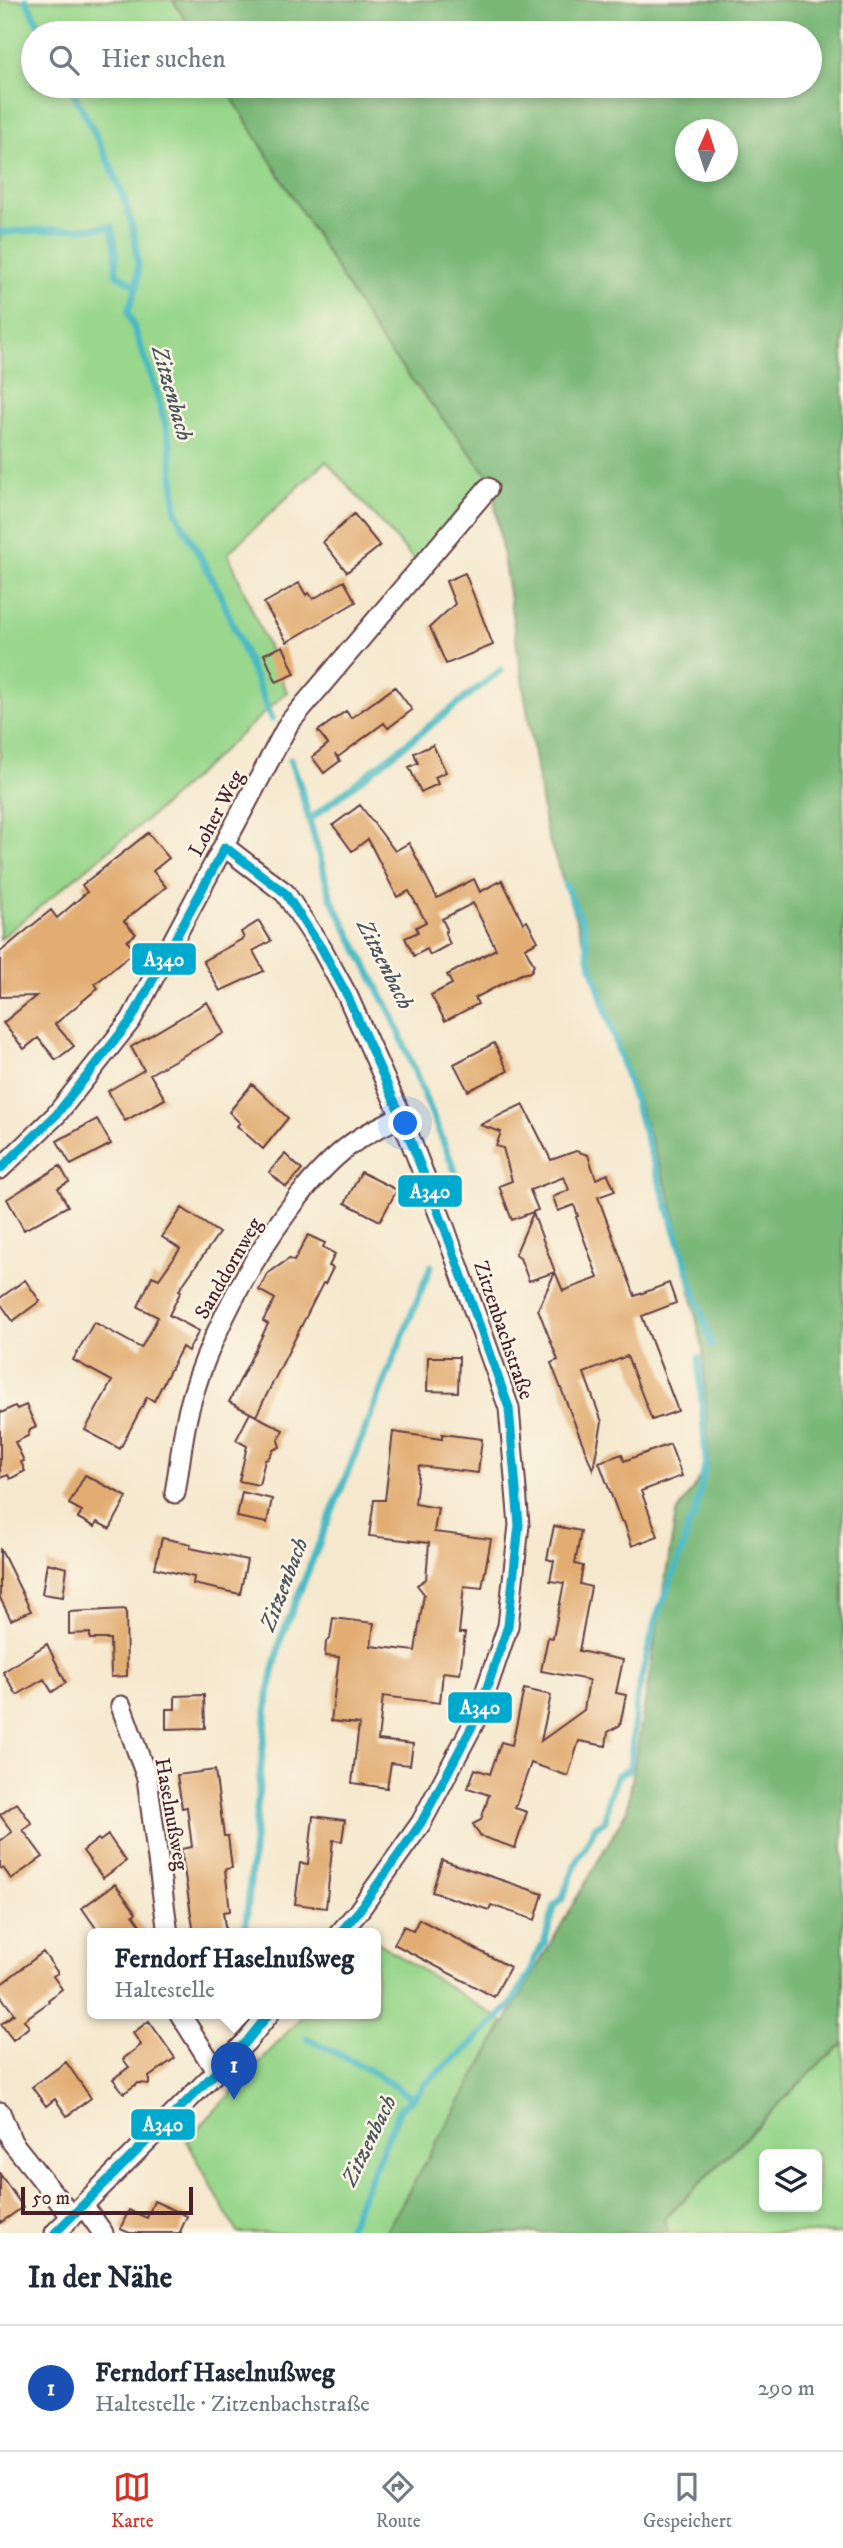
<!DOCTYPE html>
<html lang="de">
<head>
<meta charset="utf-8">
<style>
  :root { --surface:#fff; --page:#f6f6f7; --text:#1f2937; --muted:#747a83; --line:#e0e1e3; --accent:#d93025 }
  body { margin:0; font-family:"IM FELL DW Pica",serif; background:var(--page); color:var(--text) }
  .controls { position:absolute; right:21px; bottom:21px; display:grid; overflow:hidden; border-radius:10px; box-shadow:0 4px 10px #0003 }
  .controls button { width:63px; height:63px; display:grid; place-items:center; padding:0; border:0; border-bottom:2px solid var(--line); background:var(--surface); color:var(--text); font:35px sans-serif }
  .compass { position:absolute; left:675px; top:119px; width:63px; height:63px; border-radius:50%; background:var(--surface); box-shadow:0 4px 10px #0003; rotate:3deg }
  .scale { position:absolute; left:21px; bottom:18px; width:172px; box-sizing:border-box; padding-left:7px; border:4px solid #4a1f2b; border-top:0; font-size:19px; line-height:24px; white-space:nowrap; color:#4a1f2b; -webkit-text-stroke:5px #fcf5e5; paint-order:stroke }
  .you { position:absolute; left:406px; top:1124px; width:24px; height:24px; margin:-18px; border:5px solid #fff; border-radius:50%; background:#1a73e8; box-shadow:0 0 0 10px #1a73e833 }
  .badge { display:grid; place-items:center; width:46px; height:46px; border-radius:50%; background:var(--accent); color:#fff; font-size:23px; font-weight:700 }
  .pin { position:absolute; translate:-50% -58px; filter:drop-shadow(0 2px 4px #0008) }
  .pin::after { content:''; position:absolute; top:37px; width:24px; height:21px; background:inherit; clip-path:polygon(0 0,100% 0,50% 100%) }
  .popup { position:absolute; left:87px; top:1928px; width:294px; height:91px; box-sizing:border-box; display:grid; place-content:center; border-radius:10px; background:var(--surface); filter:drop-shadow(0 2px 5px #0005); font-size:23px; white-space:nowrap; color:var(--muted) }
  .popup b { font-size:26px; color:var(--text) }
  .popup::after { content:''; position:absolute; left:50%; top:100%; margin-left:-14px; border:14px solid transparent; border-top-color:var(--surface) }
  .list { margin:0; padding:0; list-style:none }
  h2 { display:flex; justify-content:space-between; align-items:center; height:91px; margin:0; padding:0 28px; font-size:30px }
  h2 small { font-size:23px; font-weight:400; color:var(--muted) }
  .list li { display:grid; grid-template-columns:46px 1fr auto; gap:21px; align-items:center; box-sizing:border-box; height:126px; padding:0 28px; border-top:2px solid var(--line) }
  .list b { display:block; font-size:26px; white-space:nowrap }
  .list p { margin:0; font-size:23px; white-space:nowrap; color:var(--muted) }
  .list em { font-size:23px; font-style:normal; color:var(--muted) }
  .icon { flex:none; width:38px; height:38px; fill:none; stroke:currentColor; stroke-width:2; stroke-linecap:round; stroke-linejoin:round }
  .map { position:relative; flex:none; width:843px; height:2233px; overflow:hidden }
  .search { position:absolute; background:var(--surface); box-shadow:0 4px 10px #0003; left:21px; right:21px; top:21px; height:77px; display:flex; align-items:center; gap:18px; box-sizing:border-box; padding:0 24px; border-radius:38px; color:var(--muted); font-size:26px }
  .sheet { height:217px; background:var(--surface) }
  nav { display:flex; justify-content:space-around; align-items:center; box-sizing:border-box; height:98px; border-top:2px solid var(--line); background:var(--surface); font-size:19px; color:var(--muted) }
  nav a { display:grid; justify-items:center; gap:4px }
  nav .on { color:var(--accent) }
  .map>svg:first-child { display:block }
  .green { fill:#99d78c; stroke:#727b5c; stroke-width:2; fill-rule:evenodd }
  .forest { fill:#7ab878; stroke:#626c52; stroke-width:2; fill-rule:evenodd }
  .lines { fill:none; stroke-linecap:round; stroke-linejoin:round }
  .stream { stroke:#4bbac3; stroke-width:7 }
  .building { fill:#e2ad73 }
  .minor-casing { stroke:#643d43; stroke-width:23 }
  .minor { stroke:#fff; stroke-width:19 }
  .bus-1-casing { stroke:#fcf5e5; stroke-width:14 }
  .bus-1 { stroke:#00a9ce; stroke-width:9 }
  .labels { text-anchor:middle; stroke-width:5; stroke-linejoin:round; paint-order:stroke }
  .street-label { font-size:21px; fill:#4a1f2b; stroke:#fcf5e5 }
  .water-label { font-size:23px; font-style:italic; fill:#4a5560; stroke:#fcf5e5 }
  .line-badge { stroke:#fcf5e5; stroke-width:2.5 }
  .badge-label { font-size:19px; text-anchor:middle; font-weight:bold; fill:#fff }
</style>
</head>
<body>
<div class="map">
<svg width="843" height="2233" viewBox="0 0 843 2233">
  <rect width="100%" height="100%" fill="#fcf5e5"/>
  <filter id="ink" filterUnits="userSpaceOnUse"><feTurbulence type="fractalNoise" baseFrequency=".0143" numOctaves="2"/><feDisplacementMap in="SourceGraphic" scale="14" xChannelSelector="R" yChannelSelector="G"/><feConvolveMatrix kernelMatrix="1 2 1 2 8 2 1 2 1" color-interpolation-filters="sRGB"/></filter>
  <filter id="wash" filterUnits="userSpaceOnUse"><feTurbulence type="fractalNoise" baseFrequency=".00686" numOctaves="4" result="noise"/><feDisplacementMap in="SourceGraphic" scale="28" xChannelSelector="R" yChannelSelector="G"/><feGaussianBlur stdDeviation="1.57" result="paint"/><feColorMatrix in="noise" values="0 0 0 0 0 0 0 0 0 0 0 0 0 0 0 0 0 1.4 0 .05"/><feComposite in="paint" operator="in"/></filter>
  <g filter="url(#wash)">
    <rect width="100%" height="100%" fill="#f5e8ce"/>
    <path class="green" d="M0,0H173L193,33H33V86H225L380,340L491,479L478,487L416,562L326,461L228,553L287,692L157,811L0,939Z
      M376,1941L504,2022L394,2233H237L187,2141L304,2014H376Z
      M843,2044V2233H669L663,2221L823,2060ZM764,2154H817V2207H764Z"/>
    <path class="forest" d="M173,0H843V2044L823,2060L663,2220L669,2233H385L627,1810L676,1514L709,1464L703,1350L671,1199L546,831L491,479L380,340L225,86H810V33H193ZM686,130H728V172H686Z"/>
    <g class="lines">
      <path class="stream" d="M26,0L43,33
        M70,86C101,145 144,218 137,286
        M0,232L112,227L116,253V274L137,286L128,311L154,384L170,442L176,512L219,591L272,719
        M290,760L298,779L331,898L392,1015L459,1181
        M309,820L501,670
        M565,884L584,927L589,957L712,1346
        M245,1934L268,1695L281,1638L431,1266
        M307,2038L371,2071L413,2098L400,2109L346,2233
        M413,2098L420,2091L424,2084L463,2052L511,2005L532,1970L534,1959L544,1944L555,1905L562,1899L578,1858L584,1850L595,1827L605,1821L609,1797L618,1775L630,1769L637,1697L655,1622L683,1548L688,1526L695,1515L706,1461L699,1358"/>
    </g>
    <g id="blocks">
      <path class="building" d="M354,514L380,546L347,572L323,542Z
        M465,573L493,645L446,664L430,627L455,604L446,581Z
        M344,581L356,602L287,642L264,603L299,583L306,595L309,593L313,599Z
        M283,646L295,674L276,682L264,654Z
        M395,687L412,710L388,728L384,723L338,757L335,754L340,761L324,773L312,757L328,744L318,731L346,711L351,718Z
        M433,745L446,772L435,777L438,784L421,792L409,767L418,763L414,753Z
        M360,805L395,851L409,843L437,898L474,879L480,892L502,880L523,923L527,921L538,941L525,948L534,965L531,972L521,974L475,998L478,1004L445,1021L431,995L452,984L447,975L496,949L473,903L442,919L447,929L445,933L450,944L430,955L427,949L414,956L405,938L418,932L416,927L426,922L409,891L397,897L368,839L352,851L333,825Z
        M148,833L169,858L153,871L166,887L124,921L136,934L127,941L135,951L95,984L98,988L55,1024L74,1046L56,1060L38,1038L24,1049L3,1023L36,996L0,997V952L51,910L57,918L87,892L82,885Z
        M259,921L271,941L253,951L264,971L220,991L203,961L244,938L241,932Z
        M207,1002L224,1033L150,1074L165,1099L125,1121L108,1091L144,1070L131,1047Z
        M494,1043L508,1071L468,1091L454,1064Z
        M252,1084L288,1118L263,1149L237,1126L240,1123L229,1112Z
        M523,1104L551,1160L576,1151L588,1155L596,1179L608,1174L615,1191L598,1197L635,1296L669,1283L676,1303L642,1316L678,1411L652,1420L627,1356L584,1373L602,1422L593,1470L551,1363L558,1360L538,1309L555,1272L563,1291L598,1278L576,1217L578,1216L574,1205L558,1211L553,1197L569,1190L564,1177L530,1190L538,1210L512,1220L499,1186L512,1181L503,1148L496,1146L501,1132L480,1125Z
        M97,1119L111,1144L71,1165L57,1141Z
        M285,1154L302,1170L286,1187L269,1172Z
        M60,1166L69,1182L58,1188L68,1206L24,1230L7,1199Z
        M361,1172L397,1190L380,1221L345,1203Z
        M182,1208L219,1233L179,1290L181,1291L169,1315L199,1331L188,1351L182,1347L154,1401L147,1397L120,1449L85,1430L112,1381L73,1360L94,1322L141,1348L158,1317L138,1307L152,1276L159,1279L180,1249L162,1237Z
        M533,1213L555,1272L529,1281L520,1258L515,1255Z
        M308,1235L325,1243L323,1247L335,1254L329,1266L333,1268L325,1284L323,1283L256,1416L229,1402L268,1324L263,1321L275,1299L259,1290L267,1274L289,1259L294,1261Z
        M25,1280L40,1301L13,1321L0,1303V1298Z
        M428,1357H459L458,1392L427,1391Z
        M26,1405L36,1427L30,1430L28,1436L15,1442L24,1461L21,1462L25,1471L10,1479L8,1475L0,1478V1410L1,1413L15,1406L17,1409Z
        M250,1413L283,1430L278,1440L280,1447L273,1450L268,1459L265,1460L259,1485L239,1481L247,1446L236,1440Z
        M393,1432L442,1439V1434L482,1439L478,1473L419,1466L415,1504L438,1508L434,1532L491,1539L482,1588L464,1586L459,1633H465L460,1674L443,1672L440,1703L383,1696L378,1740L413,1744L410,1765L391,1763L387,1788L352,1783L359,1724L331,1721L339,1657L325,1656L326,1642L330,1639L333,1618L374,1623L371,1646L415,1651L424,1594L417,1585L426,1579L429,1543L369,1536L374,1500H385Z
        M670,1444L682,1476L641,1491L658,1536L632,1546L624,1522L621,1521L599,1462L622,1454L624,1461Z
        M85,1475L127,1497L110,1529L97,1522L95,1527L78,1518L82,1511L69,1504Z
        M242,1492L272,1499L267,1523L237,1517Z
        M554,1526L581,1531L575,1564L583,1566L580,1584L591,1587L579,1651L623,1660L616,1693L626,1695L620,1725L608,1732L606,1746L579,1741L568,1776L531,1763L515,1808L527,1812L515,1848L480,1836L473,1824L481,1820L489,1795L468,1788L475,1769L490,1774L501,1742L512,1745L524,1689L551,1695L541,1741L584,1710L589,1680L541,1671L548,1637L553,1638L564,1583L550,1581L554,1561L547,1559Z
        M162,1538L191,1544L190,1548L247,1560L240,1594L193,1584L194,1577L155,1568Z
        M0,1548L31,1611L11,1620L0,1598Z
        M47,1563L67,1568L63,1597L42,1594Z
        M126,1609L127,1676L111,1677L110,1639H90V1633L69,1634V1612Z
        M47,1644L66,1683L52,1692L44,1679L17,1695L3,1672Z
        M204,1695L205,1728L166,1729V1709H175V1696Z
        M215,1770L224,1836H228L232,1868L225,1869L230,1911L223,1912L226,1934H194L181,1849L192,1847L187,1807L182,1808L177,1775Z
        M17,1803L32,1824L23,1830L43,1857L11,1879L4,1869L0,1868V1841L12,1832L0,1815Z
        M313,1816L345,1820L342,1841L333,1840L326,1908L295,1904L300,1863L308,1864Z
        M108,1835L126,1861L103,1878L83,1851L98,1839L100,1841Z
        M442,1860L543,1894L535,1920L491,1905L489,1910L432,1892Z
        M115,1884L136,1913L133,1915L147,1934H100L82,1908Z
        M419,1919L510,1967L494,1997L394,1944L404,1926L413,1931Z
        M43,1952L58,1973L53,1976L62,1989L48,2000L49,2002L24,2020L29,2027L13,2040L1,2024L14,2014L0,1995V1985Z
        M149,2021L175,2058L149,2077V2084L138,2083L124,2093L113,2079L129,2067L123,2059L141,2045L133,2033Z
        M66,2062L91,2098L67,2116L55,2099L46,2106L32,2087Z
        M0,2174L23,2207L0,2223Z
        M154,2201L187,2216L180,2232L182,2233H130L120,2229L129,2210L147,2218Z"/>
    </g>
  </g>
  <g filter="url(#ink)">
    <use href="#blocks" fill-opacity="0" stroke="#643d43" stroke-width="2"/>
    <g class="lines">
      <g class="minor-casing">
        <path id="minor" d="M225,847L285,893L322,949L348,997L401,1116L445,1229L509,1408L519,1525L508,1626L477,1717L421,1823L358,1912L339,1934
          M0,1169L56,1115L131,1020L289,723L488,488
          M175,1493C180,1465 182,1436 189,1409C209,1328 283,1195 350,1145C365,1133 385,1125 401,1116
          M121,1706L147,1778L168,1934
          M180,2014L216,2071
          M0,2112L12,2142L72,2217
          M83,2205L103,2233
          M55,2233L247,2041L269,2014"/>
      </g>
      <use href="#minor" class="minor"/>
      <g class="bus-1-casing">
        <path id="bus-1" d="M0,1169L56,1115L131,1020L225,847L285,893L322,949L348,997L401,1116L445,1229L509,1408L519,1525L508,1626L477,1717L421,1823L358,1912L339,1934
          M55,2233L247,2041L269,2014"/>
      </g>
      <use href="#bus-1" class="bus-1"/>
    </g>
  </g>
  <g class="labels">
    <g class="street-label">
      <text transform="translate(216 813) rotate(-62)" y="7">Loher Weg</text>
      <text transform="translate(228 1268) rotate(-60)" y="7">Sanddornweg</text>
      <text transform="translate(504 1330) rotate(71)" y="7">Zitzenbachstraße</text>
      <text transform="translate(172 1814) rotate(80)" y="7">Haselnußweg</text>
    </g>
    <g class="water-label">
      <text transform="translate(173 393) rotate(74)" y="8">Zitzenbach</text>
      <text transform="translate(386 964) rotate(63)" y="8">Zitzenbach</text>
      <text transform="translate(283 1584) rotate(-69)" y="8">Zitzenbach</text>
      <text transform="translate(368 2140) rotate(-64)" y="8">Zitzenbach</text>
    </g>
  </g>
  <g class="line-badge">
    <rect x="131" y="942" width="66" height="34" rx="7" fill="#00a9ce"/>
    <rect x="397" y="1174" width="66" height="34" rx="7" fill="#00a9ce"/>
    <rect x="447" y="1691" width="66" height="33" rx="7" fill="#00a9ce"/>
    <rect x="130" y="2108" width="66" height="33" rx="7" fill="#00a9ce"/>
  </g>
  <g class="badge-label">
    <text x="164" y="966">A340</text>
    <text x="430" y="1198">A340</text>
    <text x="480" y="1714">A340</text>
    <text x="163" y="2131">A340</text>
  </g>
</svg>
<div class="controls">
<button><svg class="icon" aria-label="layers" viewBox="0 0 24 24"><path d="M12 4l9 5-9 5-9-5zM3 14l9 5 9-5"/></svg></button>
</div>
<svg class="compass" viewBox="-18 -18 36 36"><path d="M0-13l5 13h-10z" fill="#e53935"/><path d="M0 13l5-13h-10z" fill="#747a83"/></svg>
<div class="scale">50 m</div>
<div class="you"></div>
<div class="pin badge" style="left:234px;top:2100px;background:#1a4fb4">1</div>
<div class="popup"><b>Ferndorf Haselnußweg</b>Haltestelle</div>
<div class="search"><svg class="icon" aria-label="search" viewBox="0 0 24 24"><circle cx="10" cy="10" r="6"/><path d="M15 15l6 6"/></svg>Hier suchen</div>
</div>
<section class="sheet">
<h2>In der Nähe<small></small></h2>
<ul class="list">
<li><span class="badge" style="background:#1a4fb4">1</span><div><b>Ferndorf Haselnußweg</b><p>Haltestelle · Zitzenbachstraße</p></div><em>290 m</em></li>
</ul>
</section>
<nav>
<a class="on"><svg class="icon" aria-label="map" viewBox="0 0 24 24"><path d="M3 6l6-2 6 2 6-2v14l-6 2-6-2-6 2zM9 4v14M15 6v14"/></svg>Karte</a>
<a><svg class="icon" aria-label="directions" viewBox="0 0 24 24"><path d="M12 3l9 9-9 9-9-9zM9 14v-3h6M13 9l2 2-2 2"/></svg>Route</a>
<a><svg class="icon" aria-label="saved" viewBox="0 0 24 24"><path d="M7 4h10v16l-5-4-5 4z"/></svg>Gespeichert</a>
</nav>
</body>
</html>
